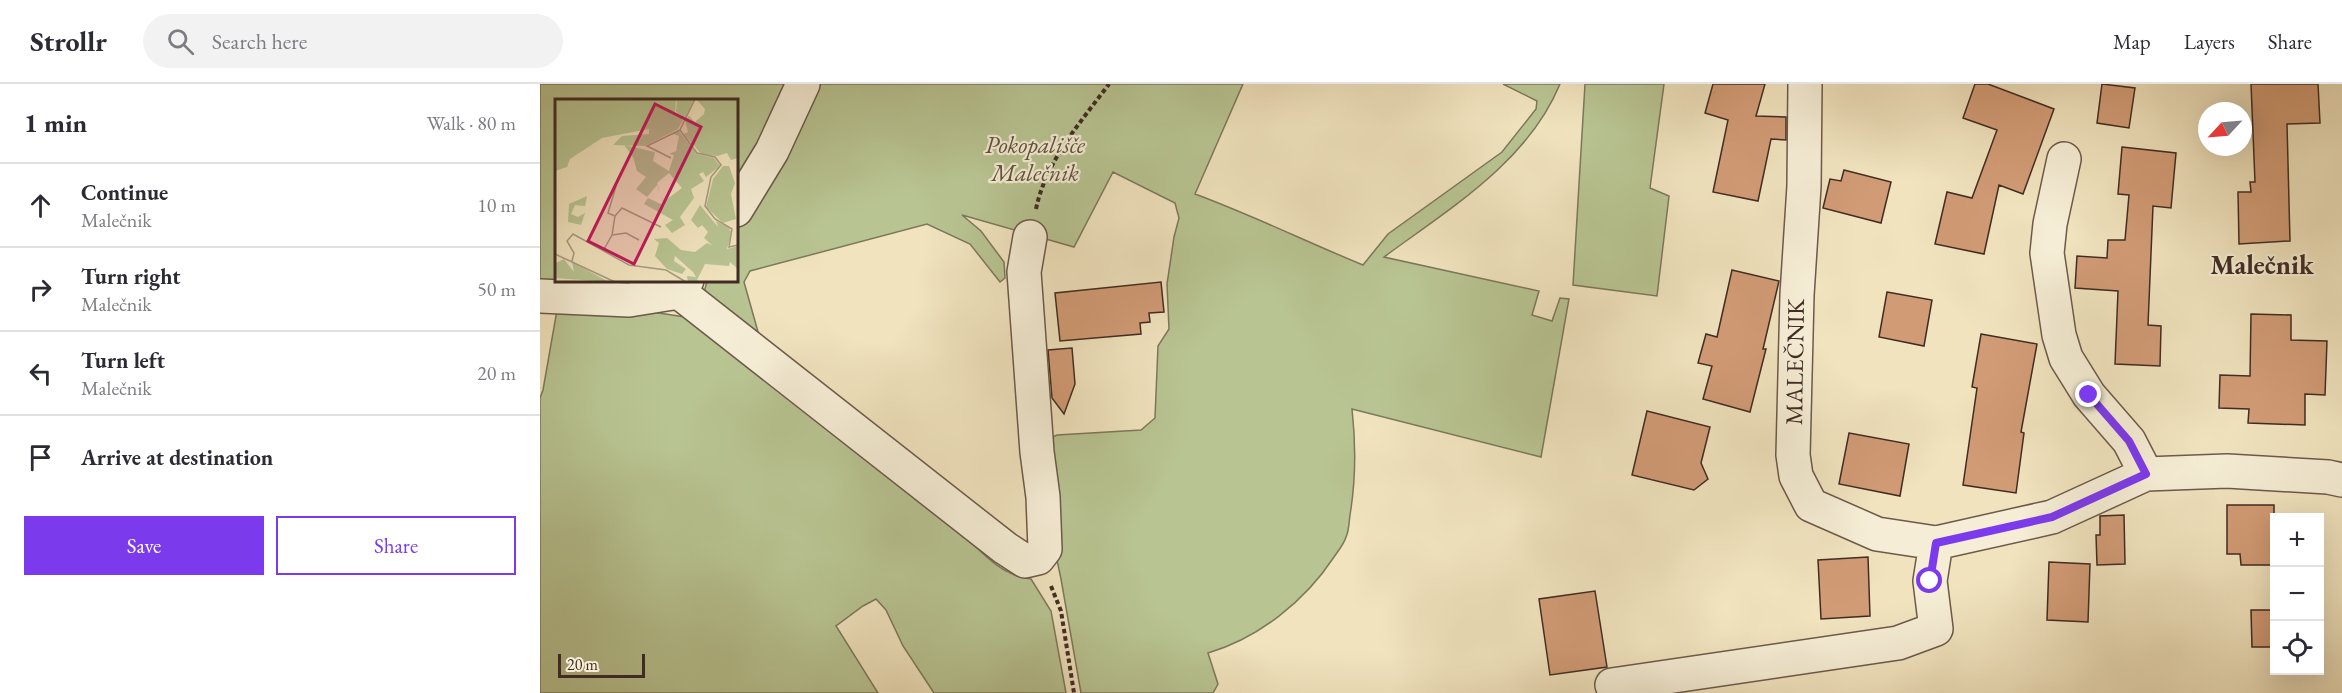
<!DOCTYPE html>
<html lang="en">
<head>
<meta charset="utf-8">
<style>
  :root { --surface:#fff; --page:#f2f2f3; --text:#2b2b33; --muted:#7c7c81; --line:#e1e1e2; --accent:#7c3aed }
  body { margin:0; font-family:"EB Garamond",serif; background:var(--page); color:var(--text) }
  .controls { position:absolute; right:18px; bottom:18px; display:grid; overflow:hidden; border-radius:0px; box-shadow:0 6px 24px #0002 }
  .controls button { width:54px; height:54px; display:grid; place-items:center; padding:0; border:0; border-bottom:2px solid var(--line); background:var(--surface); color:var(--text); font:30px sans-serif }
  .compass { position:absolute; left:1658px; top:18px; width:54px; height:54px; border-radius:50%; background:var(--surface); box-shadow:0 6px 24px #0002; rotate:244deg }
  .scale { position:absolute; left:18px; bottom:15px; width:87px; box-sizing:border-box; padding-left:6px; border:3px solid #402c24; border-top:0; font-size:16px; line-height:21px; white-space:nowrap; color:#402c24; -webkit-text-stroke:4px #f5edd5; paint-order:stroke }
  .stop { position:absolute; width:18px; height:18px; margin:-14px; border:4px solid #7c3aed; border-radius:50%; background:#fff }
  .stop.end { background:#7c3aed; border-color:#fff; box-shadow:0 2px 6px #0008 }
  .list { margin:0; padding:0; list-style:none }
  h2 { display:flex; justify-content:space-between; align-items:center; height:78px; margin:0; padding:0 24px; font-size:26px }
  h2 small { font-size:20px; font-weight:400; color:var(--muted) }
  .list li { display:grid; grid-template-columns:39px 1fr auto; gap:18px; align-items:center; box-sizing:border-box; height:84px; padding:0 24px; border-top:2px solid var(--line) }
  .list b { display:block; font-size:22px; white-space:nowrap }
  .list p { margin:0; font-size:20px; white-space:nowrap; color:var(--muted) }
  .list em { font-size:20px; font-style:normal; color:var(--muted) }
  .actions { display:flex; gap:12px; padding:18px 24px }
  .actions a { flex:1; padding:14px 0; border:2px solid var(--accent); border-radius:0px; text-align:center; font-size:21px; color:var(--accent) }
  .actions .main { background:var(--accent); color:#fff }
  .icon { flex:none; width:33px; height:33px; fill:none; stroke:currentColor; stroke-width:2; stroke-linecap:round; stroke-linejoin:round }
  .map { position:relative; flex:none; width:1802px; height:609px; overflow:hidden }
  header { display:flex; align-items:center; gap:36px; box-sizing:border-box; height:84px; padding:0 30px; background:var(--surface); border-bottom:2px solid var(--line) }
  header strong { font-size:28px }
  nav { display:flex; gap:33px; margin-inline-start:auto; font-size:21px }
  .search { width:420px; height:54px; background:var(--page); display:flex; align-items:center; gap:15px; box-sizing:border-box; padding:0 21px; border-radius:33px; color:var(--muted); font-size:22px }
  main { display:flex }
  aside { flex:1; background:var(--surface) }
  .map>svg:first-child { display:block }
  .green { fill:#b8c492; stroke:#7c785b; stroke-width:1.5 }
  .building { fill:#d19b75; stroke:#402c24; stroke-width:1.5 }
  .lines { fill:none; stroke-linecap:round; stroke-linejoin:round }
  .minor-casing { stroke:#6c5a4a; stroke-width:36 }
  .path { stroke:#402c24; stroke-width:4; stroke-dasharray:4.5 3; stroke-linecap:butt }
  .minor { stroke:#f5edd5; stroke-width:33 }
  .route { stroke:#7c3aed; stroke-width:8 }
  .labels { text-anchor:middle; stroke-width:4.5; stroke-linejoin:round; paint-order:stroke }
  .park-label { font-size:24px; font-style:italic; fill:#5e5240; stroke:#f5edd5 }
  .street-label { font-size:24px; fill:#402c24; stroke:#f5edd5 }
  .quarter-label { font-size:27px; font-weight:bold; fill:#402c24; stroke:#f5edd5 }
  .inset-road { fill:none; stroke:#aa9a80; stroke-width:1.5 }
  .view { fill:#c2185b; fill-opacity:0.15; stroke:#c2185b; stroke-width:3 }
  .inset-edge { fill:none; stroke:#402c24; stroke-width:3 }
</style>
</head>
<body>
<header>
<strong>Strollr</strong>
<div class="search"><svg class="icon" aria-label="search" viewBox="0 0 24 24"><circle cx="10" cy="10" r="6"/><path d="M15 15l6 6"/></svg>Search here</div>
<nav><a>Map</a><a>Layers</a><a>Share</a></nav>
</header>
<main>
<aside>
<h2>1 min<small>Walk · 80 m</small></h2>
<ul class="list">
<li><svg class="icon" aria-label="ahead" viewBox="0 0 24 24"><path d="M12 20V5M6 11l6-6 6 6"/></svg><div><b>Continue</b><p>Malečnik</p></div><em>10 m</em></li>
<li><svg class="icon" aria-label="right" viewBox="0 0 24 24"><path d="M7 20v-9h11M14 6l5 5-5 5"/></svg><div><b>Turn right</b><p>Malečnik</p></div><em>50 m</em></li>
<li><svg class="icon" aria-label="left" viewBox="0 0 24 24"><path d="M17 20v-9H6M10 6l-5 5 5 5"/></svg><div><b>Turn left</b><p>Malečnik</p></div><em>20 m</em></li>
<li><svg class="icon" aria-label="arrive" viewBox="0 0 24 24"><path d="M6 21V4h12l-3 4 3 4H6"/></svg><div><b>Arrive at destination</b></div></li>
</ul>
<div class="actions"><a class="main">Save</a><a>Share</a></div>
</aside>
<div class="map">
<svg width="1802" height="609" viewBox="0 0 1802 609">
  <rect width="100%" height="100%" fill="#f0e3be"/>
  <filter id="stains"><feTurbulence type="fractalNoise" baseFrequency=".00333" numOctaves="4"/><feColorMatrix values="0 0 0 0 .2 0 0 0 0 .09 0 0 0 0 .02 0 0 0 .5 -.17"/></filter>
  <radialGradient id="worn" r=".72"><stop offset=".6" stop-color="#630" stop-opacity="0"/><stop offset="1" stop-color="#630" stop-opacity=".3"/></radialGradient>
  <path class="green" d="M0,0H253L197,108L196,16H16V196L0,203Z
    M272,0H703L655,110C712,131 767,158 823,181L848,150L962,68L996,25L997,17L963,0H1020C988,78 909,125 844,173L999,207L992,231L1012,237L1020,214L1029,215L1001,373L812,325C816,361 816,395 810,431C809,438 809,447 806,453C804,460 798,467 794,473C765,517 719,554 668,569L678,600L673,609H541L521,495L512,453L508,355L517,351L601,346L615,334L618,262L629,245L627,200L634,153L639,134L635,119L573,88L534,163L422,131L441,147L464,178L465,194L460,198L430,160L387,140L210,187L204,198L222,262L164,209L167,197L196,196L197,145L250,53Z
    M1045,0H1124L1110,104L1129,112L1117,212L1033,201Z
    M86,224L145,233L419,446C442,468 459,491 491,495L511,527L526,609H394L363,562L346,526L336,515L323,522L296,542L338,609H0V314L3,306L17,226Z"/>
  <path class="building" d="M1173,0H1225L1216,32L1246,33V56L1231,55L1218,117L1173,108L1188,36L1165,29Z
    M1435,0H1448L1514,25L1483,110L1459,101L1444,170L1395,160L1407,108L1432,114L1457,46L1423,34Z
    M1562,0L1595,4L1589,44L1557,39Z
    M1711,0H1778L1780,39L1747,40L1750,157L1699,160L1698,108H1711L1710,98H1715Z
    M1582,63L1636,69L1631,124L1613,122L1608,241L1621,242L1620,282L1575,280L1578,207L1535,204L1537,172L1567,174L1568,156H1585L1589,111L1578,110Z
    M1304,86L1351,98L1341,139L1283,124L1290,95L1301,97Z
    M1192,186L1239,197L1223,265H1226L1210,328L1163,315L1172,282L1158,279L1166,250L1177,253Z
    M621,198L624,228L609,229L610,238L600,239L601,250L520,257L515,209Z
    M1347,208L1392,216L1384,262L1339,253Z
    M1711,230L1751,231V256L1787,257L1785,311L1765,310V341L1708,339L1709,325L1679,324L1680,291L1710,292Z
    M1441,250L1497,260L1481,348L1484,349L1476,409L1423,401L1437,304L1432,303Z
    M532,264L535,300L524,330L512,314L508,266Z
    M1107,327L1170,343L1161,379L1168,395L1154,406L1092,391Z
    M1309,349L1369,360L1360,412L1299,400Z
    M1687,421H1734V481H1701L1700,470H1687Z
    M1584,431L1585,480L1557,481L1556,451H1560V432Z
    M1328,473L1330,532L1281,535L1278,476Z
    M1509,478L1550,480L1548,538L1507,536Z
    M1055,507L1067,583L1010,591L999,515Z
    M1711,526H1734V563H1712Z"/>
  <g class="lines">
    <g class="minor-casing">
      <path id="minor" d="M1265,0L1264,102L1257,211L1253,371L1256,392L1271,421L1337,450L1396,459L1512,433L1606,390L1687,387L1788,393L1802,396
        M1524,75L1510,140L1507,169L1519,251L1526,274L1549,311L1589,357L1606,390
        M196,126L232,67L263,0
        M139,208L465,464L485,477L498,474L505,465L503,413L497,368L484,188L490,153
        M0,212L89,216L139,208L147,196
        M1072,601L1358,559L1396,545L1390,497L1396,459"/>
    </g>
    <path class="path" d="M496,125C506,77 540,39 569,0
      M511,502L521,527L534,609"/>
    <use href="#minor" class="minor"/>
  </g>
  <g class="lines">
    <path class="route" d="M1390,497L1396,459L1512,433L1606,390L1589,357L1549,311"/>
  </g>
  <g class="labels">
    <g class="park-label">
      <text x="495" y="69">Pokopališče<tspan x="495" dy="28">Malečnik</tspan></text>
    </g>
    <g class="street-label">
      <text transform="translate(1255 278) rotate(-89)" y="8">MALEČNIK</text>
    </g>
    <g class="quarter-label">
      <text x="1722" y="190">Malečnik</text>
    </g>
  </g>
  <g transform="translate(15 15)">
    <rect width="183" height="183" fill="#f0e3be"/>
    <path d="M0,0H121L120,14L128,21L123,30L90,47L58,46L67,37L94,35V30L47,39L15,60L12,68L0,72ZM122,0H139L130,19L121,13ZM141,0H183V59L176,61L172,54L162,57L146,55L129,35L133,33L130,21L134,17L140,23L149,15L150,10ZM124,32L142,55L159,59L165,67L151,78L148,73L144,75L149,82L136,90L139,99L125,118L130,126L117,134L110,126L118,121L89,105L93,99L110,107L102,86L92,98L81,90L91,78L82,72L78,58L69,46L100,53L98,62L114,72L119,56L114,55L121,52L124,37L118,35ZM114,74L127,89L108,103L102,84ZM168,67H174L180,84L176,95L181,120L168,124L151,108L158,80ZM32,97L30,107L20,106L16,115L23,118L30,114L26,126L13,123L14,105ZM145,106L163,128L161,122L173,128L177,134L172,150L183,147V170L175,163L174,167L150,165L142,181L145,183H133L132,177L141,178L138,173L120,157L119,162L131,170L127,175L112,170L100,157L104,144L99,140L112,139L126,151L140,153L152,144L157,146L149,139L153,133L147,126L143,129L136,121ZM9,160L19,173L17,163L54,183L0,179L1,164Z" fill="#b8c492" fill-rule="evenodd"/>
    <path class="inset-road" d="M140,0L125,31L142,54L160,58L166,66L156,78L150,107L160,120L177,130L174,148L183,146M116,59L92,47L125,31M60,117L53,114L61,87M57,136L71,134L84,141M48,152L57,136L60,117L67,109L106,128M0,155L60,183M17,162L19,154L12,142L18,135L74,166L111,171L131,183"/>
    <path class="view" d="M100,5L146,28L79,165L33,142Z"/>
    <rect width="183" height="183" class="inset-edge"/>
  </g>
  <rect width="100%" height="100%" filter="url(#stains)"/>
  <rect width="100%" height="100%" fill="url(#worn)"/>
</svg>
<div class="controls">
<button>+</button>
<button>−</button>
<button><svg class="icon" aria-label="locate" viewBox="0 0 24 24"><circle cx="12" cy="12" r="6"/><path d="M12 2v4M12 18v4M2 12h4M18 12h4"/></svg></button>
</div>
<svg class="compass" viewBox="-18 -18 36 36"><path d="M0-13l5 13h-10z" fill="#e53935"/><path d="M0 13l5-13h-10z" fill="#7c7c81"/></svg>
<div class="scale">20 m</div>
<div class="stop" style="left:1390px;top:497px"></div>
<div class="stop end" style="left:1549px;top:311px"></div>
</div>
</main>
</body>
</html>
